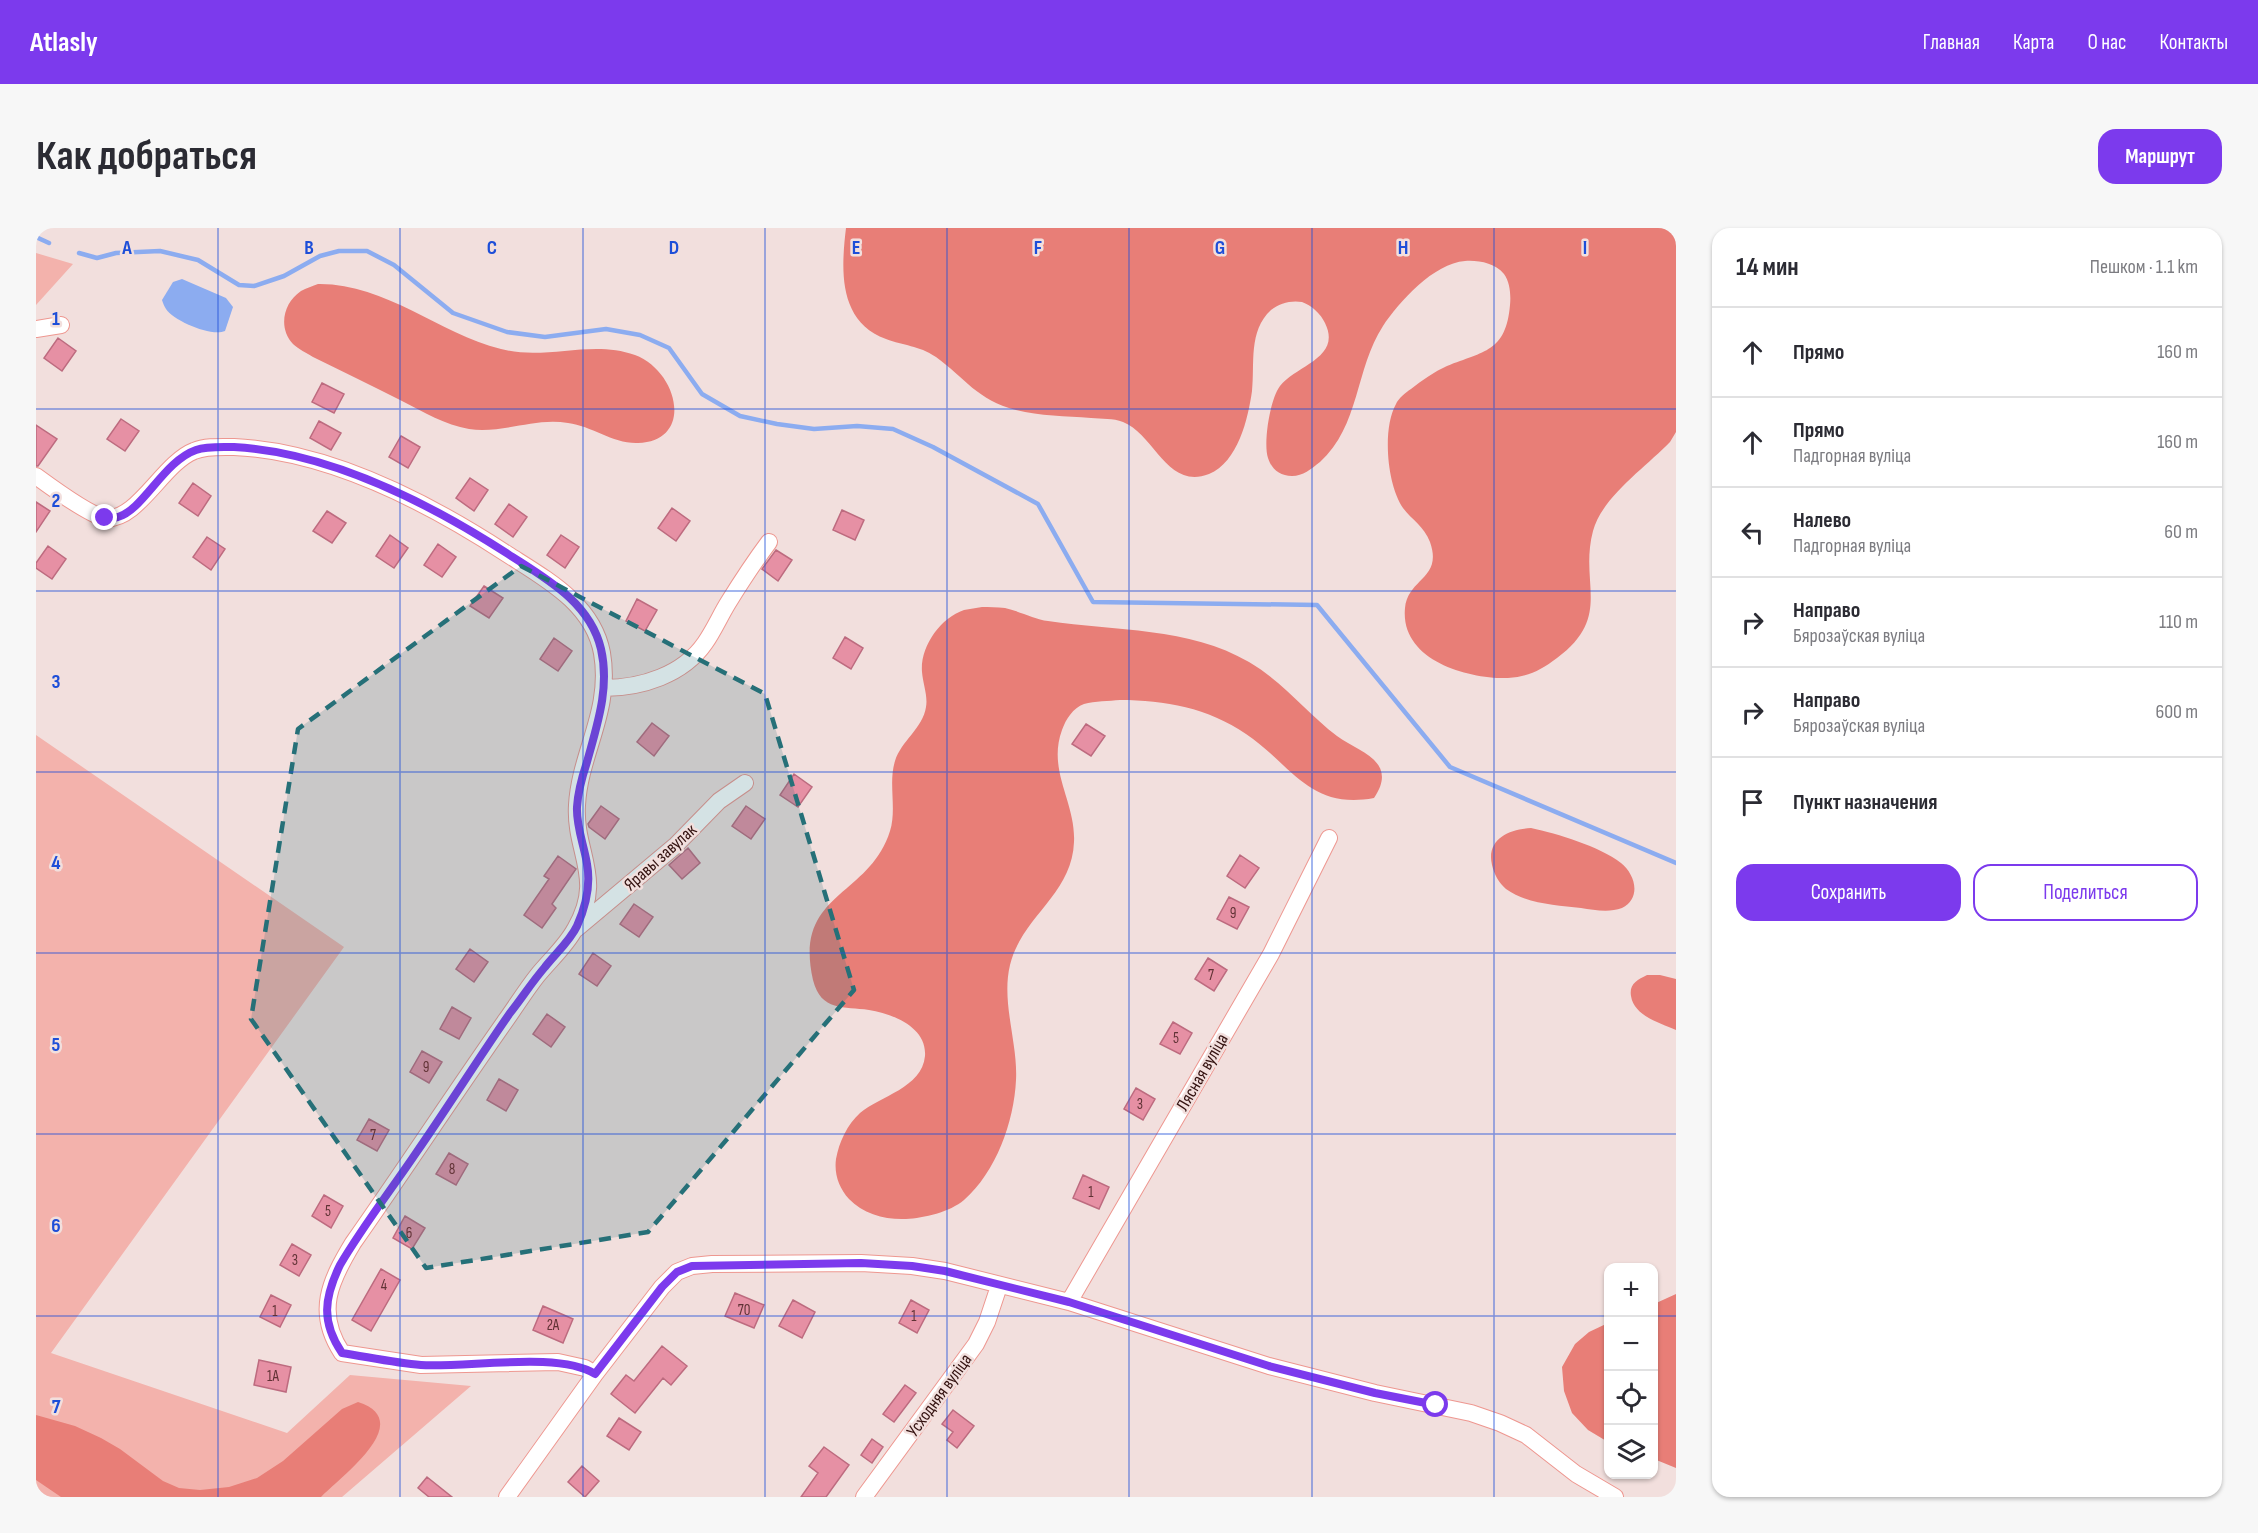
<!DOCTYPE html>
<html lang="ru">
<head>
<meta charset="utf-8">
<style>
  :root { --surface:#fff; --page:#f7f7f7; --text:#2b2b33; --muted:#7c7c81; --line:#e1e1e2; --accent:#7c3aed }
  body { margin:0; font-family:"Sofia Sans Condensed",sans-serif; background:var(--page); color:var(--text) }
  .controls { position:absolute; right:18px; bottom:18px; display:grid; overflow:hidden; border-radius:12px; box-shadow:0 2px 4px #0004 }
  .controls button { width:54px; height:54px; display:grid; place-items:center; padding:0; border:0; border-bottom:2px solid var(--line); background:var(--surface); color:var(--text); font:30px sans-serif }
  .stop { position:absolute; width:18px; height:18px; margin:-14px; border:4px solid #7c3aed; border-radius:50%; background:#fff }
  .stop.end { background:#7c3aed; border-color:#fff; box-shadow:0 2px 6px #0008 }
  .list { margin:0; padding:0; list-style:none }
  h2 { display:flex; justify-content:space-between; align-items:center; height:78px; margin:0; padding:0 24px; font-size:26px }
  h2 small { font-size:20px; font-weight:400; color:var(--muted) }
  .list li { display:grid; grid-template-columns:39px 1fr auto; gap:18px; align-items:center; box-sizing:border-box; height:90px; padding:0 24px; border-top:2px solid var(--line) }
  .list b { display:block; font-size:22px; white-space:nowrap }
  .list p { margin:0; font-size:20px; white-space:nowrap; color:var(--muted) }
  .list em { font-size:20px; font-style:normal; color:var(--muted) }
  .actions { display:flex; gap:12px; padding:18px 24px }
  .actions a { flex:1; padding:14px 0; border:2px solid var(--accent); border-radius:18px; text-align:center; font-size:21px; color:var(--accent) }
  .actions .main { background:var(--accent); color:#fff }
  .icon { flex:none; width:33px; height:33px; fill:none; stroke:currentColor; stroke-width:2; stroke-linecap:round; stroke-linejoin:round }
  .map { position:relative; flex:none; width:1640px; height:1269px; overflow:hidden; border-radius:18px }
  header { display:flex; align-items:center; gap:36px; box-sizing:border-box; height:84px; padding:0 30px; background:var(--accent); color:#fff }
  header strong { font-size:28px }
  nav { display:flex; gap:33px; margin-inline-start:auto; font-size:21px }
  .intro { display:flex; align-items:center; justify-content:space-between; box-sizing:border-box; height:144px; padding:0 36px }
  h1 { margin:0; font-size:42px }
  .button { padding:15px 27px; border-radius:18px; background:var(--accent); color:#fff; font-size:21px; font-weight:700 }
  main { display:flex; gap:36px; padding:0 36px }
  aside { flex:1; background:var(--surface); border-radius:18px; box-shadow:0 2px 4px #0004 }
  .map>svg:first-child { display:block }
  .green { fill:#f3b2ac }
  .forest { fill:#e87e77 }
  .water { fill:#8cacf0 }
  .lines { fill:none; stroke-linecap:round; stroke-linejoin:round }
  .stream { stroke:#8cacf0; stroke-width:4.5 }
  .building { fill:#e690a4; stroke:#bd6b7f; stroke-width:1.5 }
  .street-casing { stroke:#ee9790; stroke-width:18 }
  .street { stroke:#fff; stroke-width:16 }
  .route { stroke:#7c3aed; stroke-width:8 }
  .marked { fill:#267078; fill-opacity:0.2; stroke:#267078; stroke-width:4.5; stroke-dasharray:12 8; stroke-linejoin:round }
  .grid { fill:none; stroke:#1d4ed8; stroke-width:1.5; stroke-opacity:0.55 }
  .labels { text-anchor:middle; stroke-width:5; stroke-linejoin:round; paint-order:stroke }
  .number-label { font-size:15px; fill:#603235 }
  .street-label { font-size:18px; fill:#331210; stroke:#f2dfdd }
  .grid-label { font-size:20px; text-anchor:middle; font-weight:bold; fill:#1d4ed8; stroke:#f2dfdd; stroke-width:5; stroke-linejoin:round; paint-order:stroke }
</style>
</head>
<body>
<header>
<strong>Atlasly</strong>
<nav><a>Главная</a><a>Карта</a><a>О нас</a><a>Контакты</a></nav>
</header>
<div class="intro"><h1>Как добраться</h1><a class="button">Маршрут</a></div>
<main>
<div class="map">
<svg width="1640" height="1269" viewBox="0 0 1640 1269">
  <rect width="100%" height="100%" fill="#f2dfdd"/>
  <path class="green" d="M0,25L37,36L0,77Z
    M0,507L308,719L15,1125L251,1205L314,1147L435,1158L306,1269H0Z"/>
  <path class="forest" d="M810,0H1640V204L1634,214C1610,239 1566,269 1557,303C1543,356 1577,388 1521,430C1505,442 1492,449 1472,450C1431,451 1364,432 1369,380C1372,350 1407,351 1394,314C1388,298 1376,292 1367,280C1351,257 1346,201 1360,176C1362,171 1370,164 1375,161C1386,152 1398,144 1411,138C1448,123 1470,124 1474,77C1475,67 1474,54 1468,46C1459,35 1442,32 1429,33C1398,35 1363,74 1347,98C1319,141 1324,198 1284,234C1275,241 1267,248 1256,248C1244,248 1236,242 1232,230C1227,215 1234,171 1244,158C1261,137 1306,130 1289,95C1285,86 1275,77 1266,74C1256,72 1243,75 1235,82C1212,103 1219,136 1216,163C1212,191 1202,234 1173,246C1131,262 1119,207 1087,194C1077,190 1066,191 1055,190C1030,188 1004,188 980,182C941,172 929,150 900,129C882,117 868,118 850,111C802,93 805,42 810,0Z
    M282,56C349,55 402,105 465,121C510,133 555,111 599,127C642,143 659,213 602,215C577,216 556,198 532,195C499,189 467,206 433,201C409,197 388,184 366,173C337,158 307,144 277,129C271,125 262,121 257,116C242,100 247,75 265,63C270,60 277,58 282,56Z
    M946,379C953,379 961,379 969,380C983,383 998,391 1012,393C1079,403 1153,399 1213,434C1246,453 1271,485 1301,508C1323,524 1363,533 1338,570C1273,582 1256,537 1210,506C1172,480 1129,472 1084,472C1073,473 1059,473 1048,476C1037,480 1030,491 1026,502C1011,543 1040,574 1038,614C1036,667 986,688 974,737C965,774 982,815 980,852C978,894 960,944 928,972C914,984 888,990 870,991C850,992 827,986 813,971C803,960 798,946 800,931C803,914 811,897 824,885C844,868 886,860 889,828C891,799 857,786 833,782C808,778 785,784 777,752C757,664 833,670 854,603C861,581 852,555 859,533C865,513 887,500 890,479C892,468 887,456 886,444C884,419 904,390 928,382C934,381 940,380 946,379Z
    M1495,600C1522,606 1563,618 1585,635C1599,646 1606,670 1586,680C1573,685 1558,682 1545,680C1520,677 1491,676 1470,661C1463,655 1458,646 1456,637C1450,611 1473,601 1495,600Z
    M1611,747H1624L1640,751V802C1624,795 1598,788 1595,768C1593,756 1601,752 1611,747Z
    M1640,1066V1240L1618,1231V1076Z
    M1572,1095V1214L1552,1202L1536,1185L1528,1163L1526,1139L1539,1116L1553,1104Z
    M322,1174C381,1193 306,1248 285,1269H25L0,1252V1187L39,1198L65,1210L84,1221L127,1253L143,1260L164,1262L193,1259L221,1250L247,1233L306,1181Z"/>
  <path class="water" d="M146,51L190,70L197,79L189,103C175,109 138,93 130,81C128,78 127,75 126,72L137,54Z"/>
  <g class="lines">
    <path class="stream" d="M0,9L13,15
      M43,25L61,30L80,25L124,23L162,32L203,57L218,58L248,48L284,28L303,23H331L358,37L417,85L471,104L509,109L570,101L604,107L633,120L666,166L704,188L741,196L778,201L821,198L857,201L897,219L1002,276L1057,374L1281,377L1414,539L1640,635"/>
  </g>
  <path class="building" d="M22,110L40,123L26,143L8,130Z
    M286,155L308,166L298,185L276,174Z
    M85,191L103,203L89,223L71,211Z
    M283,193L305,205L295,222L274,210Z
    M0,197L21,211L2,238H0Z
    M365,208L384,219L372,240L353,229Z
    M434,250L452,262L438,283L420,270Z
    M157,255L175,268L162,288L143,275Z
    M0,274L14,283L0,304Z
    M473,276L491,289L477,309L459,296Z
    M636,280L654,293L640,313L622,300Z
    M806,282L828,292L819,312L797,302Z
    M291,283L310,295L296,315L277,303Z
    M354,307L372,320L358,340L340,328Z
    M525,307L543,319L529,340L511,327Z
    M171,309L189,321L175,342L157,329Z
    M402,316L420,329L406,349L388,337Z
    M12,318L30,331L16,351L0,340V335Z
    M740,322L756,332L742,353L726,341Z
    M448,358L467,370L453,390L434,378Z
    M601,371L621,382L609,403L590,393Z
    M809,409L827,420L815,441L797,430Z
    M518,410L536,423L522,443L504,431Z
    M616,495L633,508L618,528L601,514Z
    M1050,496L1069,508L1055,528L1036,516Z
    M758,546L776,559L762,579L744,567Z
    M565,578L583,591L569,611L553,599L552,596Z
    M710,578L729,591L715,611L696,598Z
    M652,620L664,635L646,651L633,637Z
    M1204,627L1223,640L1209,660L1191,648Z
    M522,628L540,641L516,676L520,680L506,700L488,687L513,651L508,648Z
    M1193,669L1213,679L1201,701L1181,691Z
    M598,676L617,689L603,709L584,696Z
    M434,721L452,734L438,754L420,741Z
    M557,725L575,738L561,758L543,746Z
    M1172,730L1191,742L1178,763L1159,751Z
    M416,779L435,790L423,811L404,801Z
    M511,786L529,799L515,819L497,806Z
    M1137,794L1156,805L1144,826L1124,816Z
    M386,823L406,834L393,855L374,844Z
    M463,851L482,862L470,883L451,872Z
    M1100,860L1119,871L1107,892L1088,881Z
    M333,891L353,902L341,923L321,912Z
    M413,925L432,936L420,957L400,946Z
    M1047,947L1073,959L1063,981L1037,970Z
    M288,967L307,978L295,1000L276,988Z
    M369,988L389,1000L376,1021L357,1010Z
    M256,1016L275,1027L263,1048L244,1037Z
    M345,1041L364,1052L335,1103L316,1092Z
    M699,1065L728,1077L718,1100L689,1088Z
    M235,1067L255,1077L244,1099L224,1089Z
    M757,1072L779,1084L766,1110L743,1098Z
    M875,1072L893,1082L881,1105L863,1095Z
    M507,1078L537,1091L527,1115L497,1102Z
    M626,1118L651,1138L635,1157L627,1150L599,1185L575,1166L590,1147L598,1153Z
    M223,1132L255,1139L250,1164L218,1157Z
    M869,1157L880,1165L858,1194L847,1186Z
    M917,1182L938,1198L921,1220L911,1212L917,1204L906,1196Z
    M583,1190L605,1204L593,1222L571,1208Z
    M836,1211L847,1219L836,1235L825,1227Z
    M788,1219L813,1237L790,1269H765L782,1245L773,1238Z
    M546,1238L563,1253L549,1269L532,1254Z
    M391,1249L416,1269H393L382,1260Z"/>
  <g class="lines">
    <g class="street-casing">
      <path id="street" d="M0,101L25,97
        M0,248C15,259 53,287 69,290C101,294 127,235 158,223C170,218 185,219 198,219C293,223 393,275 471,326C510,351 557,376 566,425C576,483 544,524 541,577C538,625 569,650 539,701C530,718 513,733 501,748C490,762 480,778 470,792C418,866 369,941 317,1015C294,1053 279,1084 306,1125L385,1137L522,1134L549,1140L559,1146
        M568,460C605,460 647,447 669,415C678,402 684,388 692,375C705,354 718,334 733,314
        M540,701L639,618L683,573L709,555
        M1033,1074L1235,726L1293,610
        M471,1269L559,1146L626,1059L641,1044L656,1038L676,1036L825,1035L876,1038L909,1043L1033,1074L1233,1138L1339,1165L1435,1185L1464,1195L1490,1207L1540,1246L1579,1269
        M828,1269L940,1116L951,1094L963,1058"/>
    </g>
    <use href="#street" class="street"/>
  </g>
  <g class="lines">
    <path class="route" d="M69,290C74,289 78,290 82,289C107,282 128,233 160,222C171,218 186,219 198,219C294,224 393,275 472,326C509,350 554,374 565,421C574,460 561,497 551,534C546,549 542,563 541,579C540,598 548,617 551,636C555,658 550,678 541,698C534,713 519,726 509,739C496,754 486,770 474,785C442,831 412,879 380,925C355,962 327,998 304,1037C288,1070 285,1094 306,1125C332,1129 359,1135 385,1137C431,1140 523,1123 559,1146L626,1059L641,1044L656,1038L825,1035L876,1038L909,1043L1033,1074L1233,1138L1339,1165L1400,1177"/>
  </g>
  <path class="marked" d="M485,338L729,466L818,762L612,1004L390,1040L215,791L262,501Z"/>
  <path class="grid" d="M182,0V1269M364,0V1269M547,0V1269M729,0V1269M911,0V1269M1093,0V1269M1276,0V1269M1458,0V1269M0,181H1640M0,363H1640M0,544H1640M0,725H1640M0,906H1640M0,1088H1572M1618,1088H1640"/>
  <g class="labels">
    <g class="number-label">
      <text x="1197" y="690">9</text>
      <text x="1175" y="752">7</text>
      <text x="1140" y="815">5</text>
      <text x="390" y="844">9</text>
      <text x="1104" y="881">3</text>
      <text x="337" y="912">7</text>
      <text x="416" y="946">8</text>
      <text x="1055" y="969">1</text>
      <text x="292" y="988">5</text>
      <text x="373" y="1010">6</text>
      <text x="259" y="1037">3</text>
      <text x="348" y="1062">4</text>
      <text x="708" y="1087">70</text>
      <text x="239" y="1088">1</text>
      <text x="878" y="1093">1</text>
      <text x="517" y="1102">2А</text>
      <text x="237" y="1153">1А</text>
    </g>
    <g class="street-label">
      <text transform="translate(624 629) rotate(-42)" y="6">Яравы завулак</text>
      <text transform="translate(1166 844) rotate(-60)" y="6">Лясная вуліца</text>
      <text transform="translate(903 1167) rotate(-54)" y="6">Усходняя вуліца</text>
    </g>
  </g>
  <g class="grid-label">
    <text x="91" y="26">A</text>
    <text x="273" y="26">B</text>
    <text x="456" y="26">C</text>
    <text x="638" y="26">D</text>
    <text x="820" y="26">E</text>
    <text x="1002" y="26">F</text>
    <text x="1184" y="26">G</text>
    <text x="1367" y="26">H</text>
    <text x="1549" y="26">I</text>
    <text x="20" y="97">1</text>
    <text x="20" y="279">2</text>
    <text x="20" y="460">3</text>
    <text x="20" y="641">4</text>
    <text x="20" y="823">5</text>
    <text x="20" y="1004">6</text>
    <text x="20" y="1185">7</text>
  </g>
</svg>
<div class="controls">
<button>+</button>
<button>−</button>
<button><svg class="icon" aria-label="locate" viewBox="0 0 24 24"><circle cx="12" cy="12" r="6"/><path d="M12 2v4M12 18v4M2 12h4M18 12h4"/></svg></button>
<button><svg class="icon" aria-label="layers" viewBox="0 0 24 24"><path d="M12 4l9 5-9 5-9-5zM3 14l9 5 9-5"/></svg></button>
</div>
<div class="stop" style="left:1400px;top:1177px"></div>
<div class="stop end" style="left:69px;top:290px"></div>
</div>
<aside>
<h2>14 мин<small>Пешком · 1.1 km</small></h2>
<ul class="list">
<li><svg class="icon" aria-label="ahead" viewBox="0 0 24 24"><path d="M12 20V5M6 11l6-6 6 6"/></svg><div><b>Прямо</b></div><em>160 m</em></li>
<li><svg class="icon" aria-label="ahead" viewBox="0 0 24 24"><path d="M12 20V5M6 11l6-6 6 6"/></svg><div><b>Прямо</b><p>Падгорная вуліца</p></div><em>160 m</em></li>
<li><svg class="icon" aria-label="left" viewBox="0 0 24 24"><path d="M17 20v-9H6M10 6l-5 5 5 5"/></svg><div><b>Налево</b><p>Падгорная вуліца</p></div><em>60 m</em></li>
<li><svg class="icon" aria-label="right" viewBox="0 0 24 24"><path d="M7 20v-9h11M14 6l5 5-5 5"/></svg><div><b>Направо</b><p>Бярозаўская вуліца</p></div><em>110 m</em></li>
<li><svg class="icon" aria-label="right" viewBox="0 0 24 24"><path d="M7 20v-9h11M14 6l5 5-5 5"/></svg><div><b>Направо</b><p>Бярозаўская вуліца</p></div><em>600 m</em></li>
<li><svg class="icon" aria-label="arrive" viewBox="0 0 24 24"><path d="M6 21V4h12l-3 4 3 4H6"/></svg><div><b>Пункт назначения</b></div></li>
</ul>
<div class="actions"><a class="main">Сохранить</a><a>Поделиться</a></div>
</aside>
</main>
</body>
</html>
